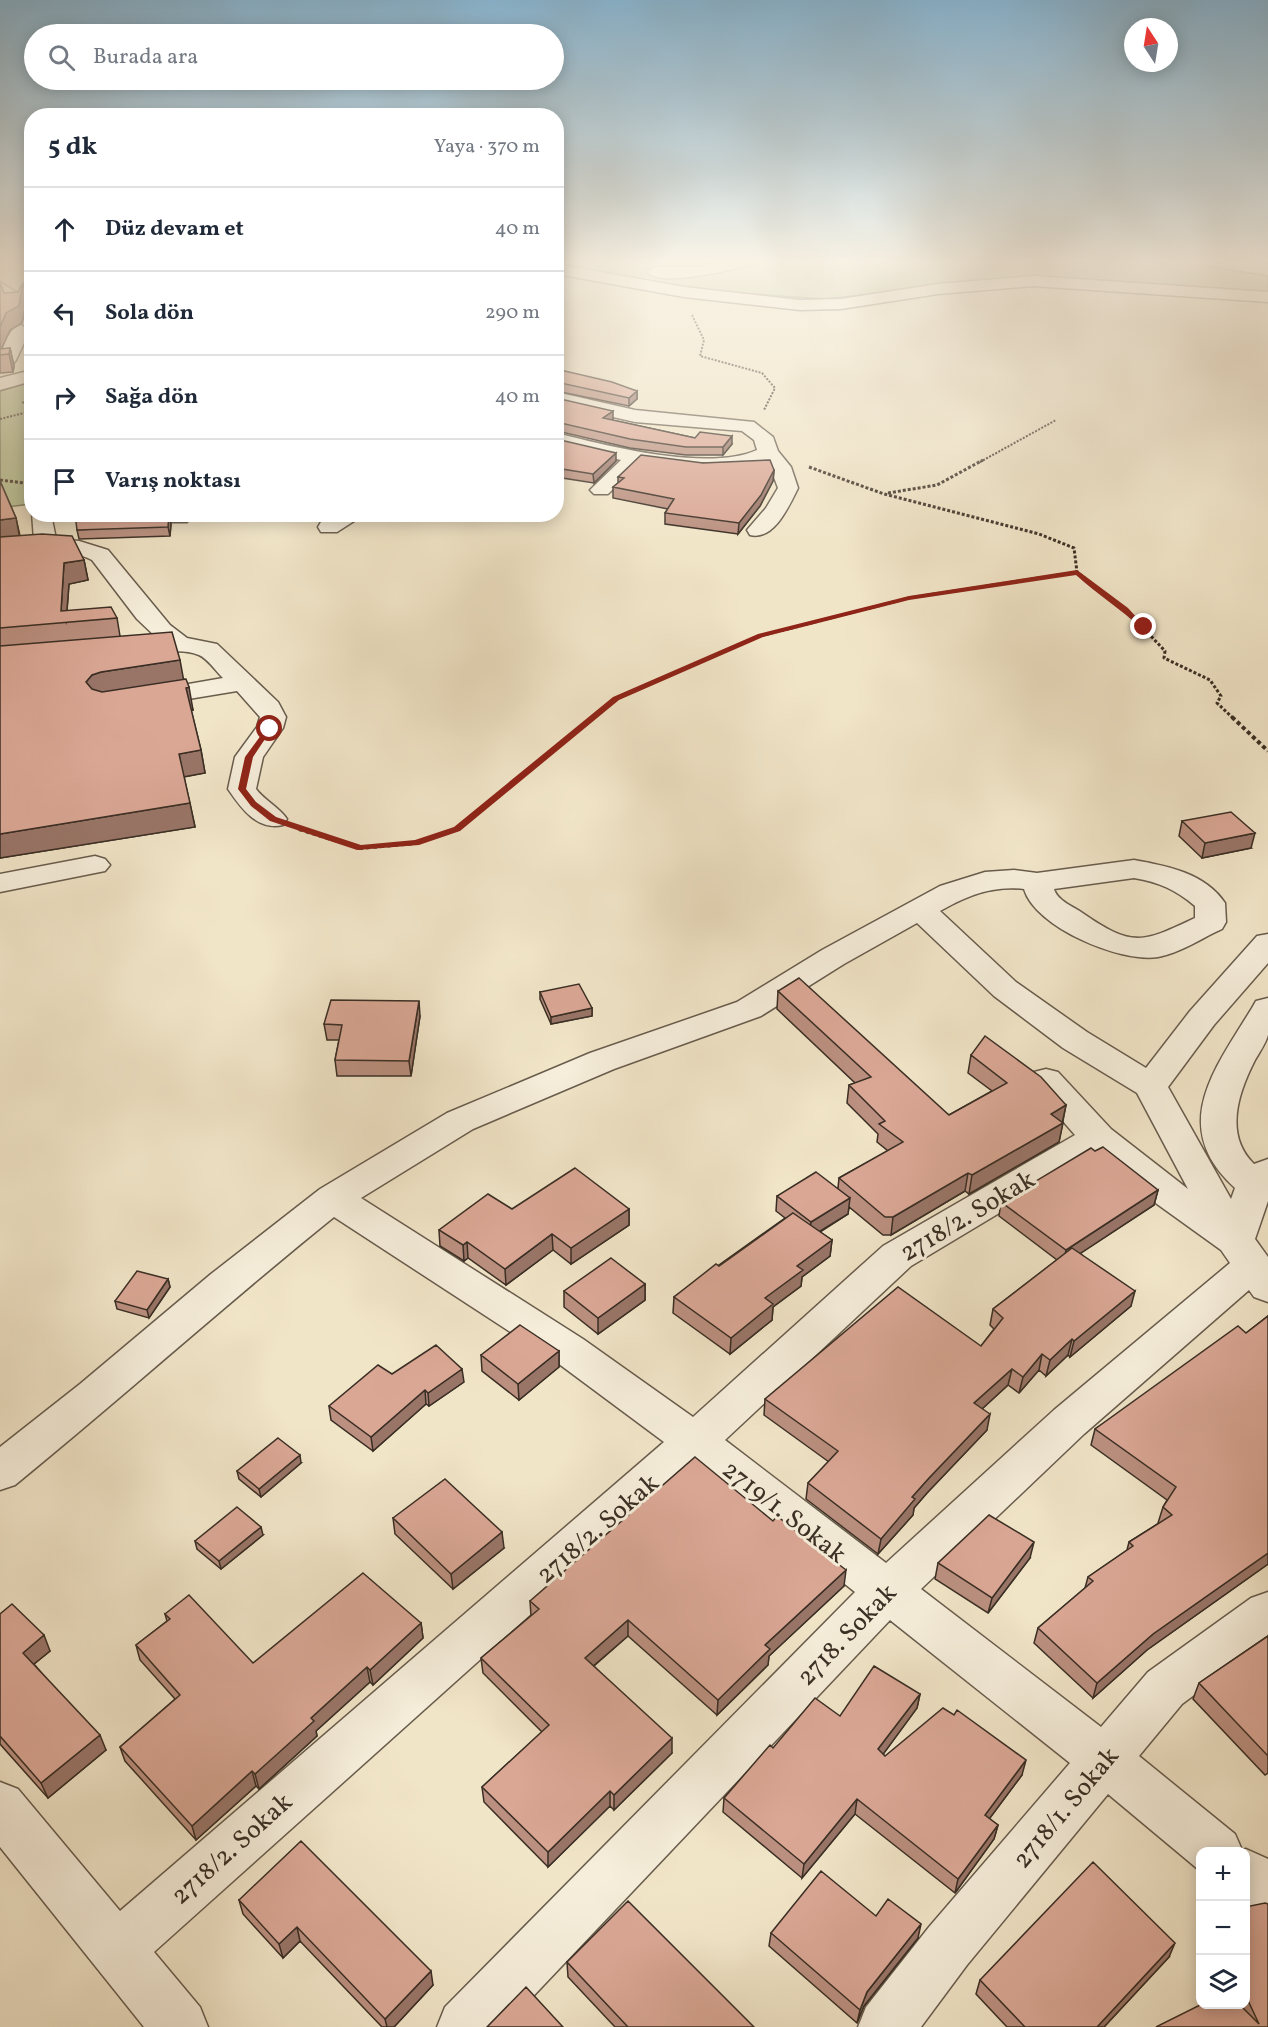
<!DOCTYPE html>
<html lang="tr">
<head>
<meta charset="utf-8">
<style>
  :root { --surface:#fff; --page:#f6f6f7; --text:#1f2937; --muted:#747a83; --line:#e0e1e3 }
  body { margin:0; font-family:Vollkorn,serif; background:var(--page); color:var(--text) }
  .controls { position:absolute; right:18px; bottom:18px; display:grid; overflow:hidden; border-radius:12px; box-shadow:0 3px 15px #0003 }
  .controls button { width:54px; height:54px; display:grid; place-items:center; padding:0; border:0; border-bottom:2px solid var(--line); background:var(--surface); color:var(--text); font:30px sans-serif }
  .compass { position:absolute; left:1124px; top:18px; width:54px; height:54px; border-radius:50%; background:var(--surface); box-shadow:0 3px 15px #0003; rotate:348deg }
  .stop { position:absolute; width:18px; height:18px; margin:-14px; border:4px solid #8f2418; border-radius:50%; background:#fff }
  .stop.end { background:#8f2418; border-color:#fff; box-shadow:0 2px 6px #0008 }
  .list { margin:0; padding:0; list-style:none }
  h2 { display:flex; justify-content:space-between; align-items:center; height:78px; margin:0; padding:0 24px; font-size:26px }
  h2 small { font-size:20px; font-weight:400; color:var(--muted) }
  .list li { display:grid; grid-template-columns:39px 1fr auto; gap:18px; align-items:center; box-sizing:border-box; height:84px; padding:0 24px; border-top:2px solid var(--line) }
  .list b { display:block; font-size:22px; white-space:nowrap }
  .list em { font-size:20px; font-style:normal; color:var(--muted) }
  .icon { flex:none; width:33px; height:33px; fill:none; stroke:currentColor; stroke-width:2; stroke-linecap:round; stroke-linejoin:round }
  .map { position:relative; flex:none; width:1268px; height:2027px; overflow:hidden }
  .search { position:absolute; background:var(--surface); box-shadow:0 3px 15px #0003; left:24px; top:24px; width:540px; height:66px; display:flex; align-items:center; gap:15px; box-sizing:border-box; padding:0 21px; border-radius:33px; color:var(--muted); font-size:22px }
  .panel { position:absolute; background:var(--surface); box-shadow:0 3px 15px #0003; left:24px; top:108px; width:540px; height:414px; border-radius:24px }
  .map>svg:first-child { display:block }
  .green { fill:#b9c596; stroke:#7a7a5d; stroke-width:1.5 }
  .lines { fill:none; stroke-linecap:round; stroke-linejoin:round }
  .minor-casing { stroke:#685c4d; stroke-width:3 }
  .path-far2 { stroke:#3a2e24; stroke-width:2; stroke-dasharray:2 1.5; stroke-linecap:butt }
  .path-far1 { stroke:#3a2e24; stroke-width:3; stroke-dasharray:3 2; stroke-linecap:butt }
  .path { stroke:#3a2e24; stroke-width:4; stroke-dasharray:4 3; stroke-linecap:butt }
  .minor { fill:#f6eedb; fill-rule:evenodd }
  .wall { fill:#bb9080; stroke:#3a2e24; stroke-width:1.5 }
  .shaded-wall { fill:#997568; stroke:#3a2e24; stroke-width:1.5 }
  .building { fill:#daa795; stroke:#3a2e24; stroke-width:1.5 }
  .route { fill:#8f2418 }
  .labels { text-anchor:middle; stroke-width:6; stroke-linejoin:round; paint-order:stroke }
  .near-street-label { font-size:26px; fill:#3a2e24; stroke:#f6eedb }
</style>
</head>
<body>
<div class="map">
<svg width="1268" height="2027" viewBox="0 0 1268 2027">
  <rect width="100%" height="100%" fill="#f1e5c8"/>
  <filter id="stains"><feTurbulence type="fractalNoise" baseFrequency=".00333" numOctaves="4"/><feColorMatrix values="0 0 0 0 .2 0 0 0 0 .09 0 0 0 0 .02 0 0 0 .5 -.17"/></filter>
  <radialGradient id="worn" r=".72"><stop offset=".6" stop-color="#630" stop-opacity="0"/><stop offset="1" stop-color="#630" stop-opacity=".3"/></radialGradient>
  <path class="green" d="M556,261H1268V293L1027,277L824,299L696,290L590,272Z
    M31,382V504L7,507L0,490V391Z"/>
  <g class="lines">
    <g class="minor-casing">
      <path id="minor" d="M725,261H756L754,264C734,269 661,288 647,272L655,267H699Z
        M1202,261H1244L1268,265V275L1210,266Z
        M556,264L684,287L800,300L841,299L938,284L1033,276L1268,292V302L1033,286L938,294L841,309L800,310L684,297L556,274Z
        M0,282L24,297L20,307H8L7,299L0,294Z
        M21,325L30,330L16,360L13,364L0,366C0,354 7,328 21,325Z
        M32,370V381L0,390V378Z
        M556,392L635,410L754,422L773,437L778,451L791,467L798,488C789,506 774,541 750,535L747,530L766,508L778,488L771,469L765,462C728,479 679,469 640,463L608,494H594L590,490L594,486L621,460L556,445V433C608,446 708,472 757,450L754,440L742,431L635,422L556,404Z
        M32,513L51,514L56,539L79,541L108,550L170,625L187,638L217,644L278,702L286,717L283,728L263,757L256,789C265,801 279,807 287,819L283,825C257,831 241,808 228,789L235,757L257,727L260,717L237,691L146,706L137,703L133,698L137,693L223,678C216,671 207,658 199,655C174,645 146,659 121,653L118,648L121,643L157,638L137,619L92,560C65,546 29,553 0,556V542L34,540Z
        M169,514H191L187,522H171Z
        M337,514H365L337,532H321L318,527L321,522Z
        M95,856L105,859L110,865L105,871L0,892V874Z
        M1134,860C1167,866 1205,873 1225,903L1226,922L1222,929C1202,938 1180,953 1158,957C1120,963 1035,927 1024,889C993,885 966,896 940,911L1016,982L1087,1032L1146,1068L1190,1011L1257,936L1268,934V963L1214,1025L1168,1087L1231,1199L1235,1188C1168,1127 1214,1070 1252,1008L1256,1001L1268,998C1268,1009 1268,1024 1268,1035C1266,1043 1259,1053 1255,1060C1238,1093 1224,1135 1254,1164L1268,1159V1201L1255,1239L1268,1257V1302L1254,1297L1249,1290L1084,1434L921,1589L1101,1727L1148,1672L1251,1598L1268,1592V1640L1182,1704L1139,1756L1235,1834L1242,1850L1246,1849L1268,1859V1920L1246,1909V1852H1200V1871L1199,1870L1108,1794L967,1965L921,2027H858L866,2007L929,1927L1070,1763L890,1620L504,2027H437L445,2007L855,1592L696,1466L154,1952L200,2007L208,2027H144L0,1847V1782L18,1789L120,1911L664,1442L555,1361L334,1217C226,1304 123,1397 15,1485L0,1490V1447L80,1384L211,1274L320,1189L447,1113L590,1053L737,1002L822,950L940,886L985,872L1014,870L1037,873ZM1134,878C1159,882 1176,890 1195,906V918C1142,943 1133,948 1081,912C1072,906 1057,900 1054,889ZM917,923L994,996L1063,1048L1137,1093L1188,1189L1111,1129L1058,1072L1046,1069L1034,1072L1029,1080L1034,1088L1075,1135L883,1246L693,1417L583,1339L361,1198L473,1129L614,1069L761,1016L844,964ZM1096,1155L1132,1186L1221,1250L1230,1263L1054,1410L886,1563L725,1440L911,1266Z"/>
    </g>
    <path class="path-far2" d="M692,315L704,340L700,356L762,373L775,388L764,410
      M0,419L28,412L30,406L22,402
      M980,462L1056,420"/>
    <path class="path-far1" d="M809,467L884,494L1039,534L1074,548L1077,572L1131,615L1165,651L1164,658L1210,680L1221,696L1217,703L1234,719
      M0,480L32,484
      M888,493L937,485L983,460
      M592,719L616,699L760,636L909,598L1077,572"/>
    <path class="path" d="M1232,717L1268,751
      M299,829L360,848L416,843L457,829L594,717"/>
    <use href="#minor" class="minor"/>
  </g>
  <path class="wall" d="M0,283L4,293L27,299L22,323L10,330L1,349L10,348L14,366L13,372L0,373Z
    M556,369L637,391V399L629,406L556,391Z
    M556,398L613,419L612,420L695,438L732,444L723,455H686L630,448L557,431Z
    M556,439L616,461L594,483L556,477Z
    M703,463L774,470L773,481L760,506L738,534L665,524V513L668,509L613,498V487L618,483V477Z
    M0,481L16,518L20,536L84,560L88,580L69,584L67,611L117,618L120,636L184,679L193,710H191L201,750L205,773L184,777L195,827L0,858Z
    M171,524L170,536L79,539L77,530Z
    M1182,821L1251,848L1202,858L1179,836Z
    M778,991L949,1115L992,1091L968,1073L971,1055L1066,1105L1059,1142L969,1194L965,1191L891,1235H883L849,1207L848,1214L820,1232L832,1240L830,1256L802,1277L801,1286L773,1307L772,1320L730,1354L673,1313L674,1297L785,1218L776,1211L777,1196L838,1188L839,1178L888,1151L877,1142L878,1134L847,1103L849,1085L855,1083L777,1009Z
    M540,992L592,1008V1016L551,1024L540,999Z
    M420,1016L411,1076H337L335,1060L339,1040H327L324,1024Z
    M1158,1190L1154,1205L1080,1253L1131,1306L1070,1357L1068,1355L1046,1376L1039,1370L1019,1393L1008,1385L982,1409L987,1430L927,1493L914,1508L913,1515L878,1554L806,1499L808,1483L829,1462L764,1415L765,1399L981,1346L994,1329L990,1325L993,1309L1057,1260L999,1216L1001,1202Z
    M512,1209H629V1225L571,1264L553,1250L506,1285L468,1258L464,1261L440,1246L439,1230Z
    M168,1279L170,1287L149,1318L117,1309L115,1301Z
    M645,1284V1300L598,1334L564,1307V1291Z
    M1268,1316V1564L1147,1650L1093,1698L1034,1643L1038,1628L1085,1588L1088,1577L1127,1550L1129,1542L1159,1523H1158L1163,1507L1167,1500L1091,1445L1095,1429L1246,1333Z
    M559,1351V1367L519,1400L482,1371L481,1355Z
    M464,1382L429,1406L426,1404L373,1451L331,1420L329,1406Z
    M301,1463L261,1497L239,1479L237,1471Z
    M393,1518L504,1548L453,1589L395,1534Z
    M263,1535L221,1569L197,1549L195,1541Z
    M1030,1558L988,1613L935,1579L938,1563Z
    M844,1586L769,1656L768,1665L717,1715L628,1636L594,1666L672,1753L614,1810L610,1806L548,1867L484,1802L482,1787L542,1732L483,1673L481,1658L531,1616L530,1601Z
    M0,1614L50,1651L34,1664L106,1750L48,1798L0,1744Z
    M165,1614L253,1663L421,1623L423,1638L373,1685L370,1682L316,1731L317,1736L259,1789L256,1786L196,1840L125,1761L120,1747L175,1699L140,1660L136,1645L167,1621Z
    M1268,1636V1773L1265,1775L1193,1699L1199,1683Z
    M920,1694L917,1708L883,1754L885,1756L1022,1775L989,1819L998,1825L994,1839L955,1893L855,1814L802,1878L723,1812L724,1798L773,1748L840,1716Z
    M239,1900L433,1985L394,2027H382L300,1941L283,1958L243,1914Z
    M1245,1907L1268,2027L1202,2004H1245Z
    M771,1933L918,1938L864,2006L857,2023L769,1946Z
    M1169,1957L1104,2027H1007L976,1994L980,1980Z
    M567,1962L754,2027H615L568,1977Z"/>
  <path class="shaded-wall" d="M23,283L27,299L22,323L10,330L0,352V327L6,313Z
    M10,348L14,366L13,372L9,354Z
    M637,391V399L629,406V398Z
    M613,411V419L604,427L603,418Z
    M732,436V444L723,455V447Z
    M616,453V461L594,483L593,474Z
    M774,470L773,481L760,506L738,534L739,523Z
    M169,515L171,524L170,536L168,527Z
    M16,518L20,539L0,540V520Z
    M84,560L88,580L69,584L66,622L61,611L64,563Z
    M180,660L184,682L96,697L86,682L92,675L101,672Z
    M189,687L193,710H190L186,688Z
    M201,750L205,773L183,777L179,754Z
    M190,803L195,827L0,858V834Z
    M1255,833L1251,848L1202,858L1205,843Z
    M419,1001L420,1016L411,1076L409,1061Z
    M592,1008V1016L551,1024V1017Z
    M1066,1105L1062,1124L1051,1114Z
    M1063,1123L1059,1142L969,1194L972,1175Z
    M968,1173L965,1191L891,1235L893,1217Z
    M1158,1190L1154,1205L1063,1265L1066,1250Z
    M850,1198L848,1214L809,1238L811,1222Z
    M629,1209V1225L571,1264V1248Z
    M552,1234L553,1250L506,1285L505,1269Z
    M832,1240L830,1256L802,1277L801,1286L773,1307L772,1320L730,1354L731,1338L765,1298L797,1266Z
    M467,1242L468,1258L464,1261L463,1245Z
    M168,1279L170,1287L149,1318L147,1310Z
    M645,1284V1300L598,1334V1318Z
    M1135,1291L1131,1306L1070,1357L1074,1341Z
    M1072,1339L1068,1355L1046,1376L1050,1360Z
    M559,1351V1367L519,1400L518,1384Z
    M1042,1354L1039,1370L1019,1393L1023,1377Z
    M462,1369L464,1382L429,1406L428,1393Z
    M1012,1369L1008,1385L971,1419L974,1403Z
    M425,1390L426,1404L373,1451L371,1437Z
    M990,1414L987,1430L927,1493L914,1508L913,1515L878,1554L881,1539L912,1497L929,1478Z
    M300,1455L301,1463L261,1497L259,1489Z
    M261,1527L263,1535L221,1569L219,1561Z
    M502,1532L504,1548L453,1589L451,1574Z
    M1034,1542L1030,1558L988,1613L992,1598Z
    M1268,1553V1564L1147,1650L1093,1698L1097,1683L1153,1634Z
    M846,1570L844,1586L769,1656L768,1665L717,1715L718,1700L765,1645Z
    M628,1620V1636L585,1673V1658Z
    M421,1623L423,1638L373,1685L370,1670Z
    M44,1635L50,1651L29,1668L23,1653Z
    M367,1667L370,1682L316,1731L317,1736L259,1789L255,1774L311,1718Z
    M920,1694L917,1708L876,1764L878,1749Z
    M100,1735L106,1750L48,1798L41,1783Z
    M672,1738V1753L614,1810V1795Z
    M1026,1760L1022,1775L981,1830L985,1815Z
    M252,1771L256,1786L196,1840L192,1826Z
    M610,1791V1806L548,1867V1852Z
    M857,1799L855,1814L802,1878L804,1864Z
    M998,1825L994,1839L955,1893L958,1879Z
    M921,1924L918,1938L864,2006L857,2023L860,2010L867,1992Z
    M297,1927L300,1941L283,1958L279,1944Z
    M1175,1943L1169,1957L1104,2027H1097Z
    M431,1971L433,1985L394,2027H387L385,2019Z"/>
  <path class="building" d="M0,283L4,293L18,292L23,283L19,306L6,313L0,327Z
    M10,348L9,354L0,355V349Z
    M556,369L612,382L637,391L629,398L556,382Z
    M556,398L613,411L603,418L695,438L700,432L732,436L723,447H686L630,439L556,422Z
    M556,439L616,453L593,474L556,468Z
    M641,455L703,463L770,460L774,470L761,495L739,523L665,513L674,499L613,487L624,478L618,477Z
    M0,481L16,518L0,520Z
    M75,514H169V515L168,527L77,530Z
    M42,534L72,536L84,560L64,563L61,611L111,607L117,618L0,628V537Z
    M172,632L180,660L101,672L92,675L86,682L92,689L102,692L186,679L189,687L186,688L201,750L179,754L190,803L0,834V646Z
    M1231,812L1255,833L1205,843L1182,821Z
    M799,978L949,1115L1007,1083L971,1055L985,1036L1041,1077L1066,1105L1051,1114L1063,1123L972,1175L968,1173L893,1217H885L839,1178L903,1142L879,1124L885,1121L849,1085L871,1077L778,991Z
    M579,984L592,1008L551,1017L540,992Z
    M331,1000L419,1001L409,1061L335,1060L342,1025L324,1024Z
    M1103,1147L1158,1190L1066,1250L1001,1202L1091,1148L1095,1151Z
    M575,1168L629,1209L571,1248L552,1234L505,1269L467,1242L463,1245L439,1230L488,1194L512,1209Z
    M816,1172L850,1198L811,1222L777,1196Z
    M793,1213L832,1240L797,1266L803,1270L765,1298L773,1304L731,1338L674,1297L716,1264L719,1266Z
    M1072,1248L1135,1291L1074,1341L1072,1339L1050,1360L1042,1354L1023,1377L1012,1369L974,1403L990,1414L929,1478L912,1497L915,1499L881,1539L808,1483L838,1451L765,1399L898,1287L981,1346L1003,1318L993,1309Z
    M611,1258L645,1284L598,1318L564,1291Z
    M137,1271L168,1279L147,1310L115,1301Z
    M1268,1316V1553L1153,1634L1097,1683L1038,1628L1093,1581L1088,1577L1133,1546L1129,1542L1172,1515L1163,1507L1176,1487L1095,1429L1238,1326L1246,1333Z
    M520,1325L559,1351L518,1384L481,1355Z
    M436,1345L462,1369L428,1393L425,1390L371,1437L329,1406L378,1365L392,1374Z
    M278,1438L300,1455L259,1489L237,1471Z
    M695,1457L773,1521L777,1516L846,1570L765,1645L770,1649L718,1700L628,1620L585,1658L672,1738L614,1795L610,1791L548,1852L482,1787L549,1725L481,1658L539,1609L530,1601Z
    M445,1479L502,1532L451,1574L393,1518Z
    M237,1507L261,1527L219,1561L195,1541Z
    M989,1515L1034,1542L992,1598L938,1563Z
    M363,1573L421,1623L370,1670L367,1667L311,1718L314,1721L255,1774L252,1771L192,1826L120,1747L180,1695L136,1645L170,1619L165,1614L189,1595L253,1663Z
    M12,1604L44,1635L23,1653L100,1735L41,1783L0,1736V1614Z
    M1268,1636V1756L1199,1683Z
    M874,1666L920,1694L878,1749L885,1756L943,1708L954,1715L957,1710L1026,1760L985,1815L998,1825L958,1879L857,1799L804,1864L724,1798L770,1745L773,1748L815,1698L840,1716Z
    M301,1841L431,1971L385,2019L297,1927L279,1944L239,1900Z
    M1093,1862L1175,1943L1097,2027H1025L980,1980Z
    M821,1871L876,1916L888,1899L921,1924L867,1992L860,2010L771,1933Z
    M628,1901L754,2027H628L567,1962Z
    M1265,1903L1268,1904V2027H1156L1202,2004H1239L1259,2024L1245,1994V1907Z
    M526,1987L563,2027H487Z"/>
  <linearGradient id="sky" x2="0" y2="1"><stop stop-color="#89b8d6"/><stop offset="0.48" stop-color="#f9f3e6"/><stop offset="1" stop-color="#f9f3e6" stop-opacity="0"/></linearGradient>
  <rect width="1268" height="545" fill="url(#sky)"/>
  <path class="route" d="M1077,570L1128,608L1147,629H1142C1121,609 1097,594 1076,575L909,600L763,637L619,700L460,831L419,845L357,850L270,821L251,806L238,789L245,757L267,727H273L253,757L246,789L256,802L276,817L361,845L415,840L454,827L613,697L758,634L909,596Z"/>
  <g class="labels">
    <g class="near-street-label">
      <text transform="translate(967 1215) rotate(-31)" y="9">2718/2. Sokak</text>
      <text transform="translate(785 1511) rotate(38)" y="9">2719/1. Sokak</text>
      <text transform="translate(597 1528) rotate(-41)" y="9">2718/2. Sokak</text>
      <text transform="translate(846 1634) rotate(-46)" y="9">2718. Sokak</text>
      <text transform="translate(1065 1807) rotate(-50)" y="9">2718/1. Sokak</text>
      <text transform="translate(231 1848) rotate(-42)" y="9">2718/2. Sokak</text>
    </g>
  </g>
  <rect width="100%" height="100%" filter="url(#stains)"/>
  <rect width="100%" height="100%" fill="url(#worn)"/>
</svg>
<div class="controls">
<button>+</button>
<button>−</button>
<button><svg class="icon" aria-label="layers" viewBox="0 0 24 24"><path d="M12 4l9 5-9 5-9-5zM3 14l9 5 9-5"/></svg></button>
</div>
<svg class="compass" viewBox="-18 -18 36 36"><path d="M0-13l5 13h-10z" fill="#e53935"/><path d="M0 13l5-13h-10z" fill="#747a83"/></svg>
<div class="stop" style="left:270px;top:729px"></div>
<div class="stop end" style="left:1144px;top:627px"></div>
<div class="search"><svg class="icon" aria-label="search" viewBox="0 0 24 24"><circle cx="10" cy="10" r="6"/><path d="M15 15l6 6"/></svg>Burada ara</div>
<section class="panel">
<h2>5 dk<small>Yaya · 370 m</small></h2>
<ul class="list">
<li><svg class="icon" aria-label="ahead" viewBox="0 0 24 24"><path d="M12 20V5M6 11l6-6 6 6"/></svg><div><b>Düz devam et</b></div><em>40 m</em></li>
<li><svg class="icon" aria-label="left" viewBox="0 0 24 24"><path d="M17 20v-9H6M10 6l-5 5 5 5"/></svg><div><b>Sola dön</b></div><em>290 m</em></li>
<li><svg class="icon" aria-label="right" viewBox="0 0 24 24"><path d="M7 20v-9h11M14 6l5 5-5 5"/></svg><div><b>Sağa dön</b></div><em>40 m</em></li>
<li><svg class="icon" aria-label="arrive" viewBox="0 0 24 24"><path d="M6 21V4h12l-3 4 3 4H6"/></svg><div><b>Varış noktası</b></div></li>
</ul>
</section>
</div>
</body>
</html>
